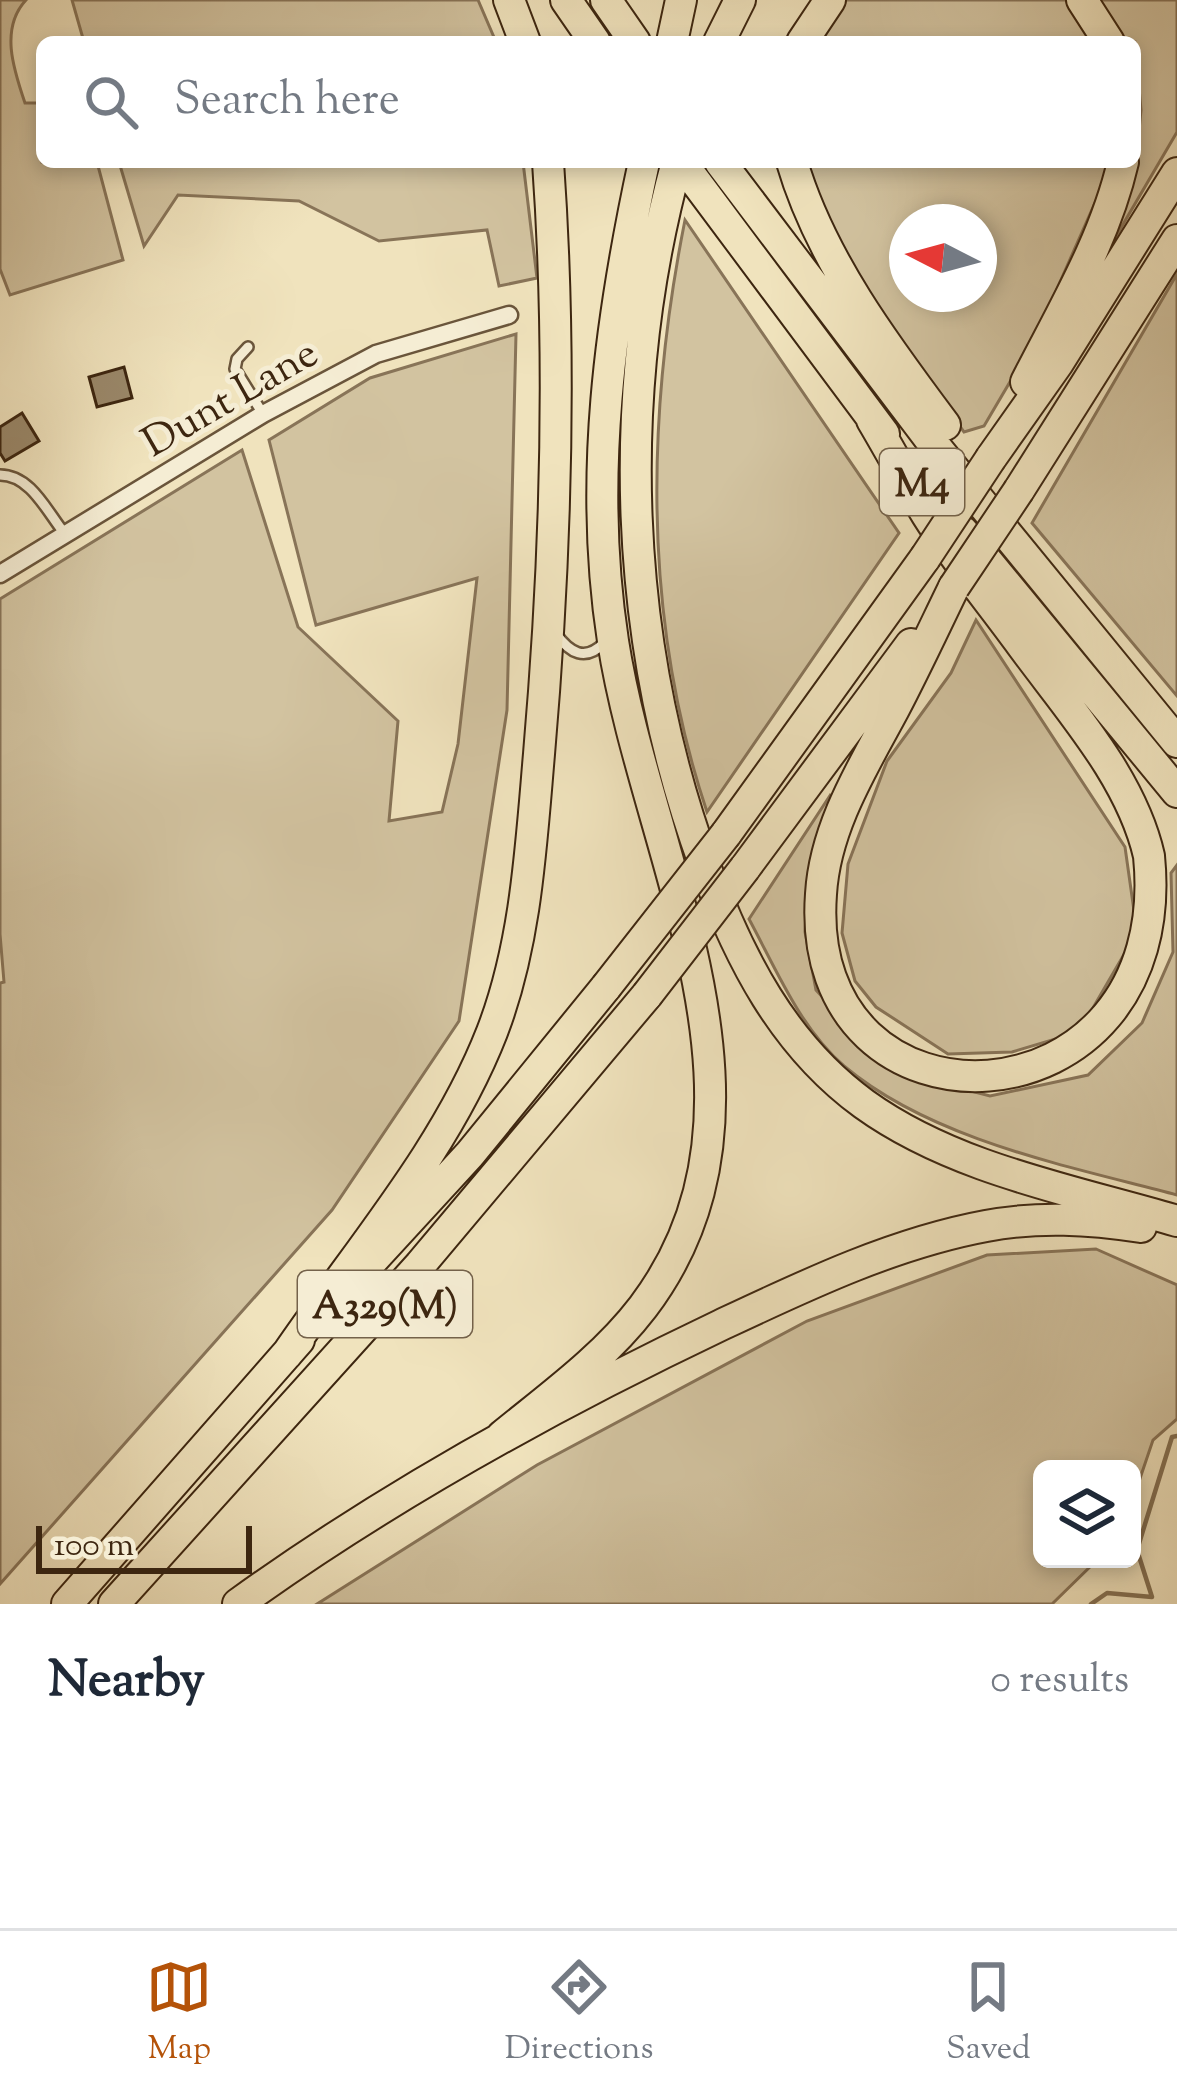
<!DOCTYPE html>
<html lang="en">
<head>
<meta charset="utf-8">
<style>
  :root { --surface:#fff; --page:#f6f6f7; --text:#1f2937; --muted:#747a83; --line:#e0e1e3; --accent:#b45309 }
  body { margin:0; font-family:"Sorts Mill Goudy",serif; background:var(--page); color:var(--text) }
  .controls { position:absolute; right:36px; bottom:36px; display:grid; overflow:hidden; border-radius:18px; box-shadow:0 6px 18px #0003 }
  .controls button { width:108px; height:108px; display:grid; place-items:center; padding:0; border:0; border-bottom:3px solid var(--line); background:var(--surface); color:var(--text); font:60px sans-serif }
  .compass { position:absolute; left:889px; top:204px; width:108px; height:108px; border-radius:50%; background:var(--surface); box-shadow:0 6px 18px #0003; rotate:276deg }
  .scale { position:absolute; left:36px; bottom:30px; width:216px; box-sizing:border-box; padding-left:12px; border:6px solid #3d2610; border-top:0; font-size:33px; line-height:42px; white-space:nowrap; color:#3d2610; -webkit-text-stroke:9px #f5edd4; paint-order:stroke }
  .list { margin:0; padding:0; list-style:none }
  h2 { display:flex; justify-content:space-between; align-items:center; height:156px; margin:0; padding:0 48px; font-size:51px }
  h2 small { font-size:39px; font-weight:400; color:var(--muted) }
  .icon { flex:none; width:66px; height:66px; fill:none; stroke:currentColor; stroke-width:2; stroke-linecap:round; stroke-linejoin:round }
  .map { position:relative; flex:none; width:1177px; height:1604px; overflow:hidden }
  .search { position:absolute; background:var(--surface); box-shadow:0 6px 18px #0003; left:36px; right:36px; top:36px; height:132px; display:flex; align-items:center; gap:30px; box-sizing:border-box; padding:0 42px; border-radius:18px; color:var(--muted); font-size:45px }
  .sheet { height:324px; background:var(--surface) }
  nav { display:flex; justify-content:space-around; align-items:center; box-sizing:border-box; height:168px; border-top:3px solid var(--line); background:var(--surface); font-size:33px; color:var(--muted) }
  nav a { display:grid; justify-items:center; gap:6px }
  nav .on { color:var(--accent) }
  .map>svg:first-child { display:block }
  .green { fill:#d2c3a0; stroke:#887458; stroke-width:3; fill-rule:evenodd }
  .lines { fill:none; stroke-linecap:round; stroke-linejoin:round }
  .stream { stroke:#847154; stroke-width:4.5 }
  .building { fill:#9a886a; stroke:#3d2610; stroke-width:3 }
  .service-casing { stroke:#6a553b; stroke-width:14 }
  .minor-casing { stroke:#6a553b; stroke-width:21 }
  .motorway-casing { stroke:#3d2610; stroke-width:34 }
  .service { stroke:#f5edd4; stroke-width:9 }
  .minor { stroke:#f5edd4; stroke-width:16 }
  .motorway { stroke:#f0e3bd; stroke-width:30 }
  .motorway-bridge-casing { stroke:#3d2610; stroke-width:34; stroke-linecap:butt }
  .motorway-bridge { stroke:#f0e3bd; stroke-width:30 }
  .labels { text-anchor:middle; stroke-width:10; stroke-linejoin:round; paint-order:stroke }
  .shield { fill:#f5edd4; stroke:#74624b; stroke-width:3 }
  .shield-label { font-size:39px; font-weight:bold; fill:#3d2610 }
  .street-label { font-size:42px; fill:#3d2610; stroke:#f5edd4 }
</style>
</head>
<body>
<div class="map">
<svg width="1177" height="1604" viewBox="0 0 1177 1604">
  <rect width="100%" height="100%" fill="#f0e3bd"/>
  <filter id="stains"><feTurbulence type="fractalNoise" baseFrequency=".00167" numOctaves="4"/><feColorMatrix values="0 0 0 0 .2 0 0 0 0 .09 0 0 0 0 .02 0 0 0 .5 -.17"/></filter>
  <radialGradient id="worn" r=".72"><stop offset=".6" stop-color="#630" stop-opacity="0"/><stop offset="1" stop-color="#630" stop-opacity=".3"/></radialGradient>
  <path class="green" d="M0,0H26C0,28 13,68 25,103H42V162H97L123,260L10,295L0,269Z
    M72,0H478L496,42H84Z
    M842,0H1072L1103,42H811Z
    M1096,0H1177V132L1098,267L1128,191L1137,151L1141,110L1135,42H1124Z
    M119,162H523L537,278L499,286L487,230L379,241L299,201L178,195L144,246Z
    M796,162H1113L1034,341L984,426L964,432L884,324ZM907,222H979V294H907Z
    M685,220L899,533L707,812C643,621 646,416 685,220Z
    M1177,274V696L1032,523Z
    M516,334L507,710L459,1021L332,1210L0,1584V983L4,982L0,934V599L242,450L298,627L398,721L389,821L442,812L458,744L477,578L316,625L269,440L370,378Z
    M976,620L1125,847L1137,932L1079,1032L1012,1052L948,1054L876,1007L855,981L842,933L848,864L887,761L951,673Z
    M831,794L808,876L805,932L816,990L864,1042L917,1077L990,1096L1088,1075L1142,1023L1173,952L1171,873L1177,865V1195C1068,1166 932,1140 844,1066C800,1028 776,969 749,919Z
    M1096,1249L1177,1285V1419L1153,1440L1132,1502V1469H1042V1559H1098L1052,1604H317L537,1465L807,1321L987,1255Z"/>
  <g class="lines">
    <path class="stream" d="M1091,1604L1107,1593L1152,1597L1137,1550L1172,1437L1177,1436"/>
  </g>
  <path class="building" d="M124,367L132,398L97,407L89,377Z
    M22,413L39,441L5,461L0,453V427Z"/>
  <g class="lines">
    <g class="service-casing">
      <path id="service" d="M248,347L237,359L235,369L263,414
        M0,475C31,475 47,512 65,534
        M556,634C570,653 585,662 604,643"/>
    </g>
    <g class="minor-casing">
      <path id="minor" d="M0,574L263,414L376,354L509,315"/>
    </g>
    <g class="motorway-casing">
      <path id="motorway" d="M509,0L525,42
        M566,0L595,42
        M606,0L635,42
        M1082,0L1109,42
        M672,42L681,0
        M719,42L740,0
        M802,42L830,0
        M677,162C614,393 623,642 705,866C739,958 783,1045 864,1104C954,1169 1072,1190 1177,1221
        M681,162L884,434
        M720,162L935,446L1177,742
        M792,162C820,258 885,345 945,425
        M1026,382C1062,311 1105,240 1123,162
        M872,420C891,452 908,484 927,515C954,558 988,599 1018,640C1065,705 1131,776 1149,856C1177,1135 802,1150 821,894C825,827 863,767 894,709C915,669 934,628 954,587
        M991,458L1058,363L1177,173
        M1019,490L1177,240
        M963,532L1177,792
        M726,834L925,558
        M745,868L911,644
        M368,1265L470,1154L606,987
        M287,1354C358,1250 446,1150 492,1032C526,944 531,847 539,754C556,558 562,358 548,162
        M502,1436C551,1396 604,1358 643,1307C795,1106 646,856 613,641C588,479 610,320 644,162
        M67,1604L299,1340
        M114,1604L420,1265L647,995
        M238,1604C389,1495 553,1405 721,1325C806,1285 894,1243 986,1226C1039,1216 1089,1219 1141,1227"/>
    </g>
    <use href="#service" class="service"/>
    <use href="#minor" class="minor"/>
    <use href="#motorway" class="motorway"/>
    <g class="motorway-bridge-casing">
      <path id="motorway-bridge" d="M925,558L991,458
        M954,587L1019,490
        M606,987L726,834
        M647,995L745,868"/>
    </g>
    <use href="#motorway-bridge" class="motorway-bridge"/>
  </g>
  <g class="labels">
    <g class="shield">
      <rect x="880" y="449" width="84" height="66" rx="9"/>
      <rect x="298" y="1271" width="174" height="66" rx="9"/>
    </g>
    <g class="shield-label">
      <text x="922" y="496">M4</text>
      <text x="385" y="1318">A329(M)</text>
    </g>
    <g class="street-label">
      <text transform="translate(229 396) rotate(-30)" y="15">Dunt Lane</text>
    </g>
  </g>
  <rect width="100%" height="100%" filter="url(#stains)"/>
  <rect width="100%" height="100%" fill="url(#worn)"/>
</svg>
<div class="controls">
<button><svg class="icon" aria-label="layers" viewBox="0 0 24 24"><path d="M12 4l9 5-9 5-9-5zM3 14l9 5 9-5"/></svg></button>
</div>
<svg class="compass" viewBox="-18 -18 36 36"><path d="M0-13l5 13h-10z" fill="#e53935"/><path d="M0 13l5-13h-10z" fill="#747a83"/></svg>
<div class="scale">100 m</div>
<div class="search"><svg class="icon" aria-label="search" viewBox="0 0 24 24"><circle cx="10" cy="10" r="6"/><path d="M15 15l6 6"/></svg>Search here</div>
</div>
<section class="sheet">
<h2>Nearby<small>0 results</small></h2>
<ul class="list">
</ul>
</section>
<nav>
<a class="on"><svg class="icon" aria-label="map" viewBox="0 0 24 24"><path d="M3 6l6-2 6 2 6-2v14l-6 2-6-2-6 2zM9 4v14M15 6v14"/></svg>Map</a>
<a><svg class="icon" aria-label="directions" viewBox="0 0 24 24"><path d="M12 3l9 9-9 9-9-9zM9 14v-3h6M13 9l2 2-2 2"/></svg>Directions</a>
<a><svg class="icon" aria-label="saved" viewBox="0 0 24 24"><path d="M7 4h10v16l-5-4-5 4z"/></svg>Saved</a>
</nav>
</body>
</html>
